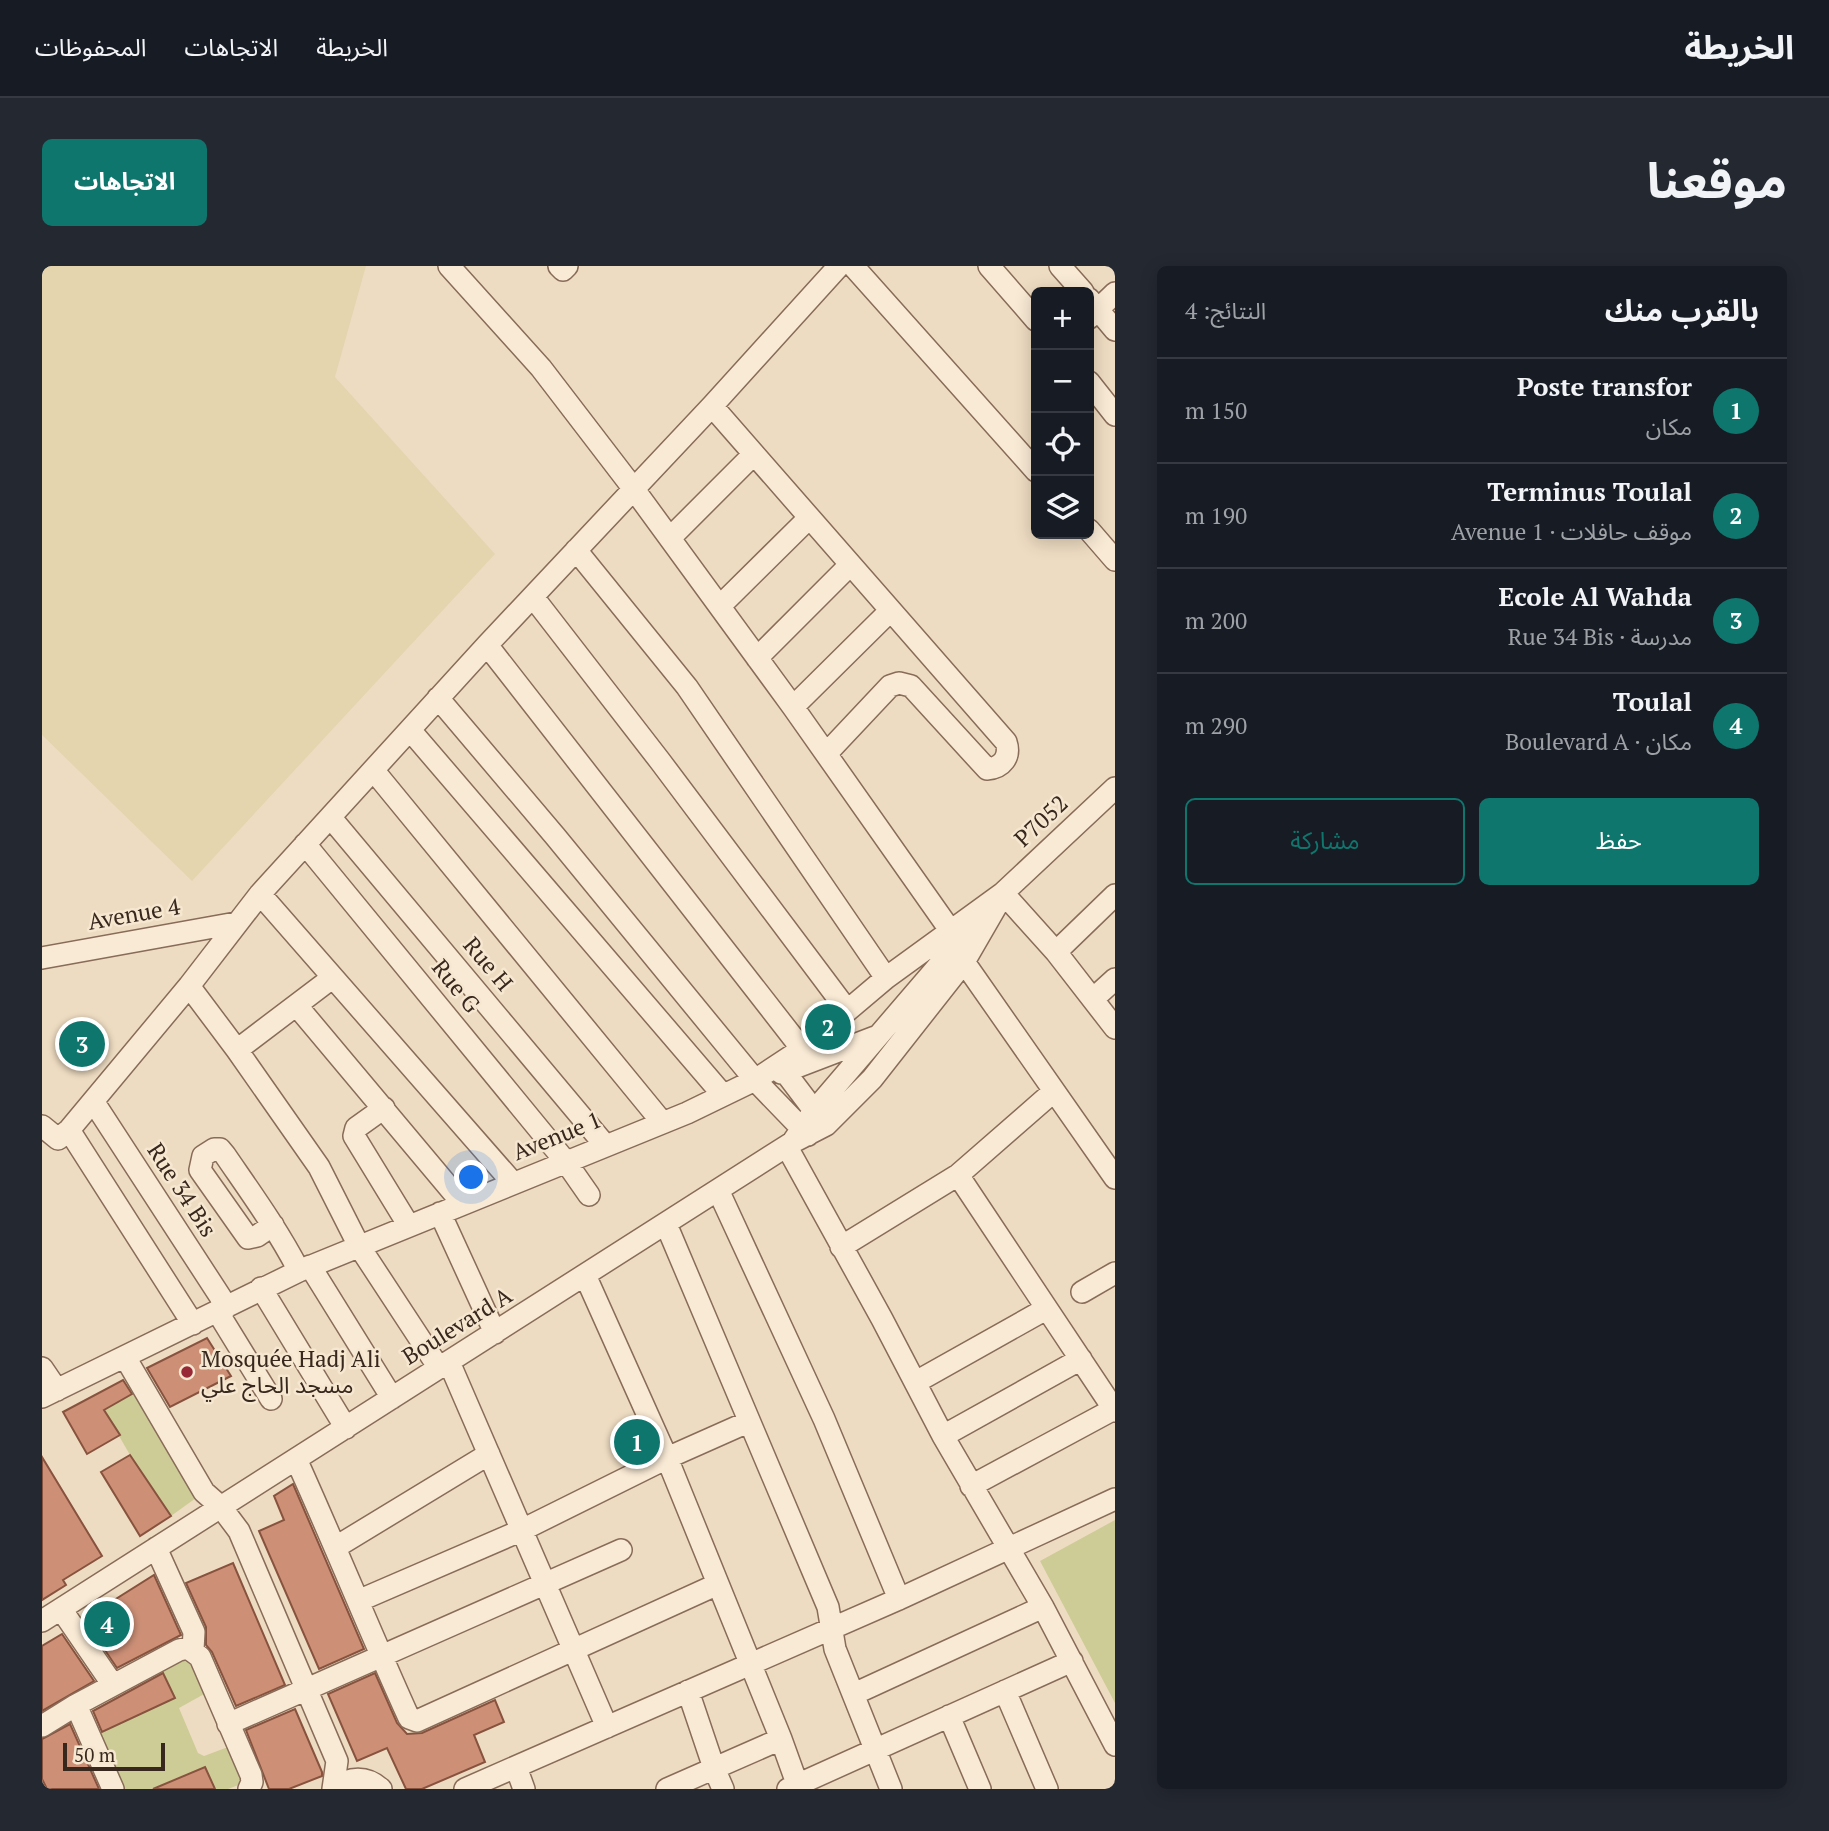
<!DOCTYPE html>
<html lang="ar">
<head>
<meta charset="utf-8">
<style>
  :root { --surface:#171b24; --page:#242831; --text:#f1f3f6; --muted:#9ea1a6; --line:#363941; --accent:#0f766e }
  body { margin:0; font-family:"PT Serif","Noto Sans Arabic",serif; background:var(--page); color:var(--text); direction:rtl }
  .controls { position:absolute; right:21px; top:21px; display:grid; overflow:hidden; border-radius:10px; box-shadow:0 4px 18px #0003 }
  .controls button { width:63px; height:63px; display:grid; place-items:center; padding:0; border:0; border-bottom:2px solid var(--line); background:var(--surface); color:var(--text); font:35px sans-serif }
  .scale { position:absolute; left:21px; bottom:18px; width:102px; box-sizing:border-box; padding-left:7px; border:4px solid #38271d; border-top:0; font-size:19px; line-height:24px; white-space:nowrap; color:#38271d; -webkit-text-stroke:5px #f6e7d1; paint-order:stroke }
  .you { position:absolute; left:430px; top:912px; width:24px; height:24px; margin:-18px; border:5px solid #fff; border-radius:50%; background:#1a73e8; box-shadow:0 0 0 10px #1a73e833 }
  .badge { display:grid; place-items:center; width:46px; height:46px; border-radius:50%; background:var(--accent); color:#fff; font-size:23px; font-weight:700 }
  .pin { position:absolute; translate:-50% -50%; border:4px solid #fff; box-shadow:0 2px 7px #0006 }
  .list { margin:0; padding:0; list-style:none }
  h2 { display:flex; justify-content:space-between; align-items:center; height:91px; margin:0; padding:0 28px; font-size:30px }
  h2 small { font-size:23px; font-weight:400; color:var(--muted) }
  .list li { display:grid; grid-template-columns:46px 1fr auto; gap:21px; align-items:center; box-sizing:border-box; height:105px; padding:0 28px; border-top:2px solid var(--line) }
  .list b { display:block; font-size:26px; white-space:nowrap }
  .list p { margin:0; font-size:23px; white-space:nowrap; color:var(--muted) }
  .list em { font-size:23px; font-style:normal; color:var(--muted) }
  .actions { display:flex; gap:14px; padding:21px 28px }
  .actions a { flex:1; padding:16px 0; border:2px solid var(--accent); border-radius:10px; text-align:center; font-size:24px; color:var(--accent) }
  .actions .main { background:var(--accent); color:#fff }
  .icon { flex:none; width:38px; height:38px; fill:none; stroke:currentColor; stroke-width:2; stroke-linecap:round; stroke-linejoin:round }
  .map { position:relative; flex:none; width:1073px; height:1523px; overflow:hidden; direction:ltr; border-radius:10px }
  header { display:flex; align-items:center; gap:42px; box-sizing:border-box; height:98px; padding:0 35px; background:var(--surface); border-bottom:2px solid var(--line) }
  header strong { font-size:33px }
  nav { display:flex; gap:38px; margin-inline-start:auto; font-size:24px }
  .intro { display:flex; align-items:center; justify-content:space-between; box-sizing:border-box; height:168px; padding:0 42px }
  h1 { margin:0; font-size:49px }
  .button { padding:18px 32px; border-radius:10px; background:var(--accent); color:#fff; font-size:24px; font-weight:700 }
  main { display:flex; gap:42px; padding:0 42px }
  aside { flex:1; background:var(--surface); border-radius:10px; box-shadow:0 4px 18px #0003 }
  .map>svg:first-child { display:block }
  .farmland { fill:#e4d5af }
  .green { fill:#cdcc96 }
  .building { fill:#cd9077; stroke:#88533e; stroke-width:2 }
  .lines { fill:none; stroke-linecap:round; stroke-linejoin:round }
  .minor-casing { stroke:#886c59; stroke-width:24 }
  .minor { stroke:#f9ead5; stroke-width:21 }
  .poi-dot { fill:#982836; stroke:#f6e7d1; stroke-width:2.5 }
  .labels { text-anchor:middle; stroke-width:5; stroke-linejoin:round; paint-order:stroke }
  .street-label { font-size:23px; fill:#38271d; stroke:#f6e7d1 }
  .poi-label { font-size:23px; fill:#38271d; stroke:#f6e7d1; text-anchor:start }
</style>
</head>
<body>
<header>
<strong>الخريطة</strong>
<nav><a>الخريطة</a><a>الاتجاهات</a><a>المحفوظات</a></nav>
</header>
<div class="intro"><h1>موقعنا</h1><a class="button">الاتجاهات</a></div>
<main>
<aside>
<h2>بالقرب منك<small>النتائج: 4</small></h2>
<ul class="list">
<li><span class="badge">1</span><div><b>Poste transfor</b><p>مكان</p></div><em>150 m</em></li>
<li><span class="badge">2</span><div><b>Terminus Toulal</b><p>موقف حافلات · Avenue 1</p></div><em>190 m</em></li>
<li><span class="badge">3</span><div><b>Ecole Al Wahda</b><p>مدرسة · Rue 34 Bis</p></div><em>200 m</em></li>
<li><span class="badge">4</span><div><b>Toulal</b><p>مكان · Boulevard A</p></div><em>290 m</em></li>
</ul>
<div class="actions"><a class="main">حفظ</a><a>مشاركة</a></div>
</aside>
<div class="map">
<svg width="1073" height="1523" viewBox="0 0 1073 1523">
  <rect width="100%" height="100%" fill="#eedcc2"/>
  <path class="farmland" d="M0,0H324L293,111L453,288L150,615L0,469Z"/>
  <path class="green" d="M93,1126L154,1232L129,1250L88,1189L62,1144Z
    M1073,1254V1437L998,1295Z
    M146,1390L164,1427L137,1442L156,1487L162,1490L186,1481L202,1517L186,1523H173L163,1501L110,1523H81L55,1468L133,1432L120,1403Z"/>
  <path class="building" d="M165,1072L189,1110L128,1141L105,1102Z
    M81,1114L90,1128L62,1144L78,1169L45,1188L21,1146Z
    M598,1169L602,1179L592,1184L588,1173Z
    M88,1189L129,1250L98,1270L59,1206Z
    M0,1191L60,1290L21,1314L24,1319L0,1334Z
    M251,1218L322,1383L277,1403L217,1265L242,1254L232,1230Z
    M191,1297L243,1419L194,1440L170,1386L164,1379V1361L144,1317Z
    M112,1309L139,1369L75,1402L42,1353Z
    M20,1368L52,1415L0,1445V1380Z
    M121,1407L133,1432L60,1466L51,1445Z
    M333,1407L355,1457L365,1468L380,1467L453,1434L462,1456L432,1469L443,1496L380,1523H364L345,1482L315,1495L286,1428Z
    M253,1443L280,1506V1510L247,1523H227L204,1464Z
    M28,1458L57,1523H5L0,1513V1473Z
    M163,1501L173,1523H111Z"/>
  <g class="lines">
    <g class="minor-casing">
      <path id="minor" d="M407,0L499,102L591,222L751,441L908,664L922,696L1073,912
        M517,0L521,4L525,0
        M811,0L994,205
        M947,0L994,54
        M1018,0L1041,26
        M1047,33L1073,64
        M1047,52L1073,27
        M1047,116L1073,149
        M670,140L964,476C969,491 960,502 945,503L869,420L857,417L848,420L784,488
        M1047,264L1073,294
        M628,272L712,188
        M534,284L645,421L844,712
        M491,331L618,495L805,744
        M678,340L767,252
        M445,379L760,783
        M715,392L808,299
        M396,432L513,570L713,814L766,869
        M751,441L848,345
        M368,464L681,829
        M332,505L620,856
        M289,552L563,879
        M263,578L524,896L547,929
        M961,627L1014,686L1073,762
        M218,628L471,917
        M1014,686L1073,629
        M0,692L194,657
        M147,720L195,784L277,901L317,980L397,1102
        M1051,733L1073,713
        M255,740L421,938
        M195,784L290,712
        M735,800L743,806L780,855
        M739,807L833,771
        M51,835L185,1041
        M342,842L314,862L312,870L367,960
        M0,860L16,873L27,864L147,720L218,628L445,379L670,140L797,0
        M27,864L151,1058
        M752,874L772,845L922,670
        M745,881L840,1053L901,1170L1001,1341L1073,1479
        M916,909L1073,1145
        M676,924L782,1153L857,1333
        M398,947L453,1067
        M624,958L786,1341L793,1383L849,1523
        M231,959L215,970L206,972L158,904L161,890L172,883H178L183,889C209,927 236,964 257,1005
        M799,981L916,909L1011,826
        M268,1000L350,1132
        M543,1009L625,1192L739,1473L757,1523
        M219,1022L304,1162
        M1040,1026L1073,1007
        M175,1045L229,1133
        M83,1091L162,1226L179,1241L197,1265L295,1495L291,1523
        M407,1096L565,1461
        M0,1102L15,1124
        M874,1116L1004,1043
        M0,1131L257,1005L645,847L713,814L760,783L844,712L961,627L1073,522
        M901,1170L1039,1093
        M254,1193C293,1279 328,1366 367,1452L375,1455L676,1318
        M929,1220L1072,1143
        M294,1281L447,1188
        M114,1282L152,1366L151,1384
        M316,1335L478,1265L625,1192L706,1156
        M19,1343L71,1419
        M0,1355L751,876L784,859L830,813L922,696L959,632
        M646,1425L672,1502L681,1523
        M963,1425L1005,1523
        M812,1428L1001,1341
        M907,1450L938,1523
        M186,1458L579,1284
        M0,1460L34,1439
        M474,1501L482,1523
        M71,1523L34,1439L137,1384L146,1382L158,1391L209,1509L210,1516L207,1523
        M293,1523C307,1510 325,1510 339,1523
        M423,1523L857,1333L1073,1233
        M625,1523L739,1473
        M746,1523L1030,1395"/>
    </g>
    <use href="#minor" class="minor"/>
  </g>
  <circle class="poi-dot" cx="145" cy="1106" r="7"/>
  <g class="labels">
    <g class="street-label">
      <text transform="translate(999 555) rotate(-43)" y="8">P7052</text>
      <text transform="translate(92 648) rotate(-10)" y="8">Avenue 4</text>
      <text transform="translate(446 698) rotate(50)" y="8">Rue H</text>
      <text transform="translate(414 720) rotate(51)" y="8">Rue G</text>
      <text transform="translate(515 870) rotate(-22)" y="8">Avenue 1</text>
      <text transform="translate(140 924) rotate(57)" y="8">Rue 34 Bis</text>
      <text transform="translate(415 1060) rotate(-32)" y="8">Boulevard A</text>
    </g>
    <g class="poi-label">
      <text x="159" y="1101">Mosquée Hadj Ali<tspan x="159" dy="26">مسجد الحاج علي</tspan></text>
    </g>
  </g>
</svg>
<div class="controls">
<button>+</button>
<button>−</button>
<button><svg class="icon" aria-label="locate" viewBox="0 0 24 24"><circle cx="12" cy="12" r="6"/><path d="M12 2v4M12 18v4M2 12h4M18 12h4"/></svg></button>
<button><svg class="icon" aria-label="layers" viewBox="0 0 24 24"><path d="M12 4l9 5-9 5-9-5zM3 14l9 5 9-5"/></svg></button>
</div>
<div class="scale">50 m</div>
<div class="you"></div>
<div class="pin badge" style="left:595px;top:1176px">1</div>
<div class="pin badge" style="left:786px;top:761px">2</div>
<div class="pin badge" style="left:40px;top:778px">3</div>
<div class="pin badge" style="left:65px;top:1358px">4</div>
</div>
</main>
</body>
</html>
